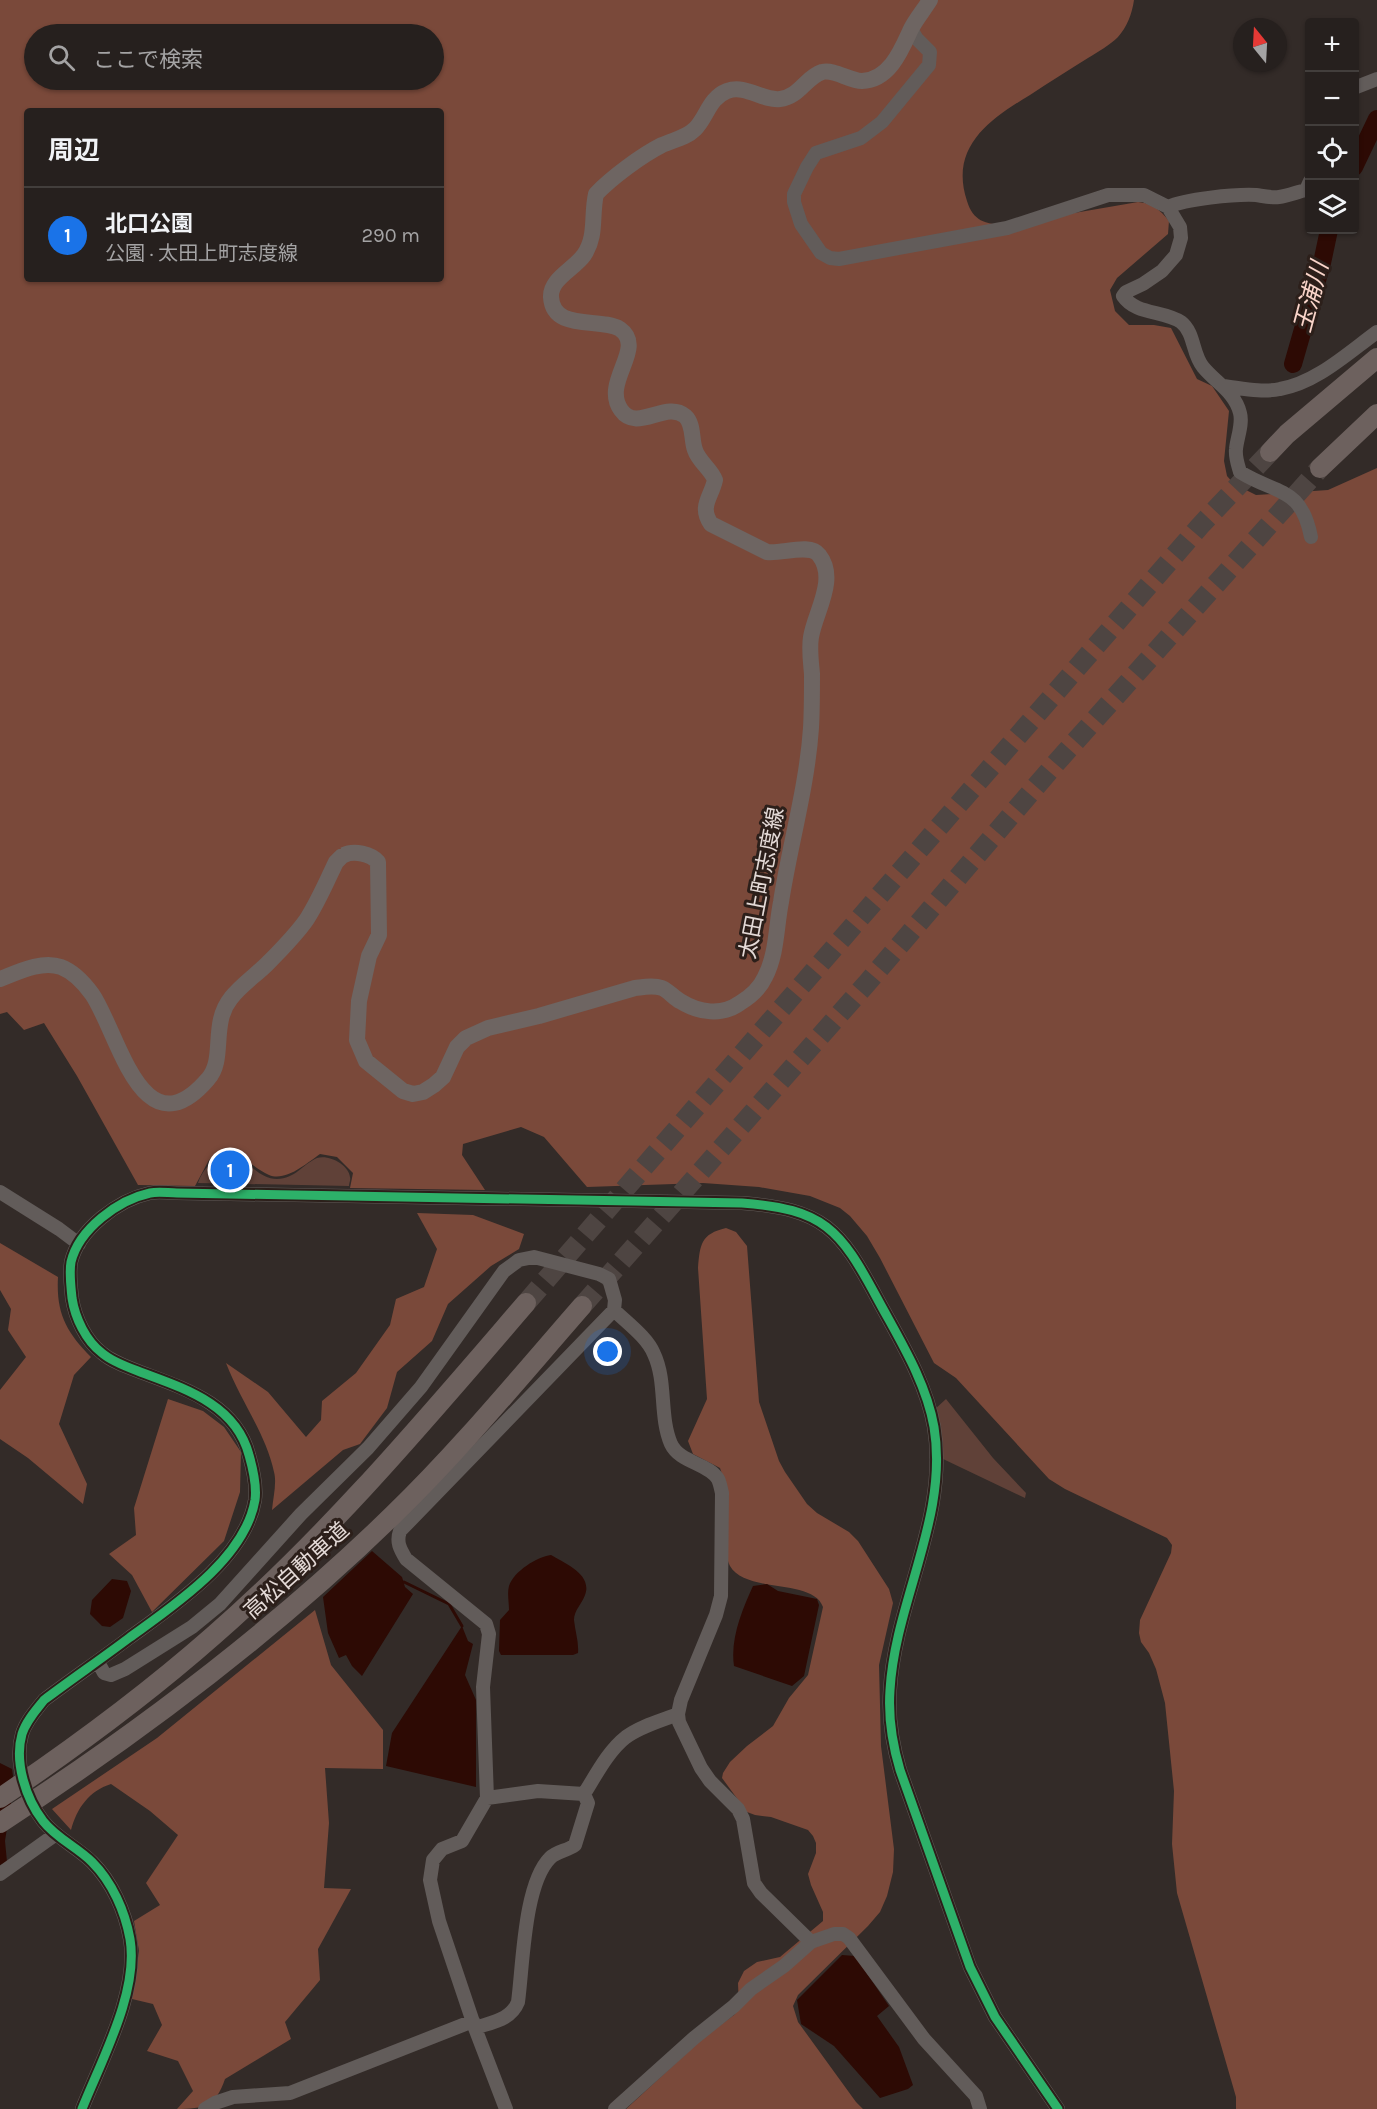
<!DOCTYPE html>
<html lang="ja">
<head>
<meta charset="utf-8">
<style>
  :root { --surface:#26201e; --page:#2e2827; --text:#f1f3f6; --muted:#a4a3a4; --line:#423e3c; --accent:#1a73e8 }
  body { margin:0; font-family:Karla,"Noto Sans JP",sans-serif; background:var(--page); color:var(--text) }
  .controls { position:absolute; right:18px; top:18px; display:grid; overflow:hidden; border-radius:6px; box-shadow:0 2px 4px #0004 }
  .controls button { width:54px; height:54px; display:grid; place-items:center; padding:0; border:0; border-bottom:2px solid var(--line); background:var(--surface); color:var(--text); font:30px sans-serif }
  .compass { position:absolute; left:1233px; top:18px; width:54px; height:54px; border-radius:50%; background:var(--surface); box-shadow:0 2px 4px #0004; rotate:342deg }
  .you { position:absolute; left:608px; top:1352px; width:21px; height:21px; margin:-15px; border:4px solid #fff; border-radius:50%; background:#1a73e8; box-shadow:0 0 0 9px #1a73e833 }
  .badge { display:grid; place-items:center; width:39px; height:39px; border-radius:50%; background:var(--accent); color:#fff; font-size:20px; font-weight:700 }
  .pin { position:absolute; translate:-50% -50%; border:3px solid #fff; box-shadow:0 2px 6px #0006 }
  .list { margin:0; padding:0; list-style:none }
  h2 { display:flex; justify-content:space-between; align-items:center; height:78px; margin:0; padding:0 24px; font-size:26px }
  h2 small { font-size:20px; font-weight:400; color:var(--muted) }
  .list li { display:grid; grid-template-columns:39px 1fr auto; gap:18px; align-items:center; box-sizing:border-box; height:96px; padding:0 24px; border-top:2px solid var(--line) }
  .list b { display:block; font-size:22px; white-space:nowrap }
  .list p { margin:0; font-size:20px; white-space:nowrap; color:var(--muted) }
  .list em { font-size:20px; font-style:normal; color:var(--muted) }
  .icon { flex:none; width:33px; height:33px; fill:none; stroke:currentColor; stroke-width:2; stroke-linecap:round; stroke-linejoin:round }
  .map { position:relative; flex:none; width:1377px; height:2109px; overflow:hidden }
  .search { position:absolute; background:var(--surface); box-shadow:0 2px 4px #0004; left:24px; top:24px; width:420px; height:66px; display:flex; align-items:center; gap:15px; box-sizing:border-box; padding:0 21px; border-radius:33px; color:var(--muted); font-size:22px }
  .panel { position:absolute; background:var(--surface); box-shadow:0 2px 4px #0004; left:24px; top:108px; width:420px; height:174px; border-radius:6px }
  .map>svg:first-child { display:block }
  .green { fill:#604138 }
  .forest { fill:#7a493a; fill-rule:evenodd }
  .water { fill:#2d0a04 }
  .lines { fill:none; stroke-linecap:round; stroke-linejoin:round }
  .stream { stroke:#2d0a04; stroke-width:3 }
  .river { stroke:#2d0a04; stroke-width:18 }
  .highway-tunnel { stroke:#4e4542; stroke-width:20; stroke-dasharray:20 10; stroke-linecap:butt }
  .minor { stroke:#625c5a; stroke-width:14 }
  .major { stroke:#6e6562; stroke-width:16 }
  .highway { stroke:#6d615e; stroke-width:20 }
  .cycleway-casing { stroke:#2c1f1a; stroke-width:13 }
  .cycleway { stroke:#2db169; stroke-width:9 }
  .labels { text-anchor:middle; stroke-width:6; stroke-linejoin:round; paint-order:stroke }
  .street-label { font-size:22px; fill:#e4dad7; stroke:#2c1f1a }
  .water-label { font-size:24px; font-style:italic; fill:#fad5ca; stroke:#2c1f1a }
</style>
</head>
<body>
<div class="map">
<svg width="1377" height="2109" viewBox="0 0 1377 2109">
  <rect width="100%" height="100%" fill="#332b28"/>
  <path class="green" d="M239,1155C250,1165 261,1179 277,1179C295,1179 303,1164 317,1158C329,1154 349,1165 350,1177C351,1180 349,1183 349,1186L198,1183C205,1164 218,1155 239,1155Z
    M946,1399L993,1458L1026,1493L1025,1498L941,1458L934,1410Z"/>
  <path class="forest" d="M0,0H1134C1132,14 1127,27 1118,37C1110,45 1098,52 1088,58C1069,70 1049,82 1030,95C990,119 949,147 967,201C973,221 985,224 1005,225L1138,202C1153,203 1160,210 1169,221L1168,234L1117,278L1110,290L1115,311L1129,325H1154L1171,328L1197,379L1212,386L1229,411L1224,461L1227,476L1234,484L1256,495L1328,490L1377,468V2109H1236V2097L1177,1893L1172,1844L1174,1791L1165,1703L1156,1669L1149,1653L1141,1642L1139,1633L1140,1620L1171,1553L1172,1545L1167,1538L1065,1489L1049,1479L956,1378L934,1363L880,1258L867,1236L850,1216L840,1208L810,1196L759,1187L703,1183L587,1187L544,1137L521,1127L463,1144L462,1155L485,1190L350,1188L353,1173L337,1157L320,1154C307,1163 286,1182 269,1175C254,1168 244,1156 228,1152L209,1160L195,1186L138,1185L77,1076L44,1023L24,1030L7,1012L0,1014ZM34,34H434V80H34ZM27,111H441V279H27Z
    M417,1213L473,1215L524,1234L519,1249L491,1266L448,1304L432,1341L397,1372L387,1408L360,1444L343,1450L272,1510C273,1498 277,1483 274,1472C266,1434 240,1400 226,1363L268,1392L306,1437L321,1420L322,1401L356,1373L390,1325L396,1299L424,1287L437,1249Z
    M726,1228L736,1232L747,1246L759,1402L779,1461L785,1472L807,1504L817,1513L849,1532L858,1541L889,1589L893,1603L879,1665L881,1746L894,1849L893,1872L887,1896L880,1912L868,1926L798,1995L793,2006L798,2022L856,2102L863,2109H626L703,2038L734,2015L739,2008L738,1983L744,1971L757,1962L780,1957L823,1921V1912L811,1885L808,1874L816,1853V1843L813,1836L808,1830L771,1817L755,1815L747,1812L722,1778L723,1773L730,1762L747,1746L773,1726L789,1698L808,1675L823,1607C813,1578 746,1594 730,1566C722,1552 723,1493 722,1474L720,1468L693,1454L688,1441L707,1399L698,1268C700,1244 701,1234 726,1228Z
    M0,1243L58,1277C56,1313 66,1332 91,1357L74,1375L59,1424L87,1484L83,1504L28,1458L0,1439V1390L26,1357L8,1330L11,1309L0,1290Z
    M168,1399L203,1411L224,1427L241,1452L240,1492L224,1541L152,1612L132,1575L109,1554L136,1535L134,1508Z
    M315,1610L331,1665L383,1730V1769L325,1768L329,1823L324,1888L351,1889L318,1949L320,1980L285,2022L291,2039L225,2079C216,2106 204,2109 177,2109L193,2091L178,2061L147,2051L162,2025L153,2004L132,1999L139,1951L134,1921L160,1905L146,1883L178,1835L150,1811L111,1784C89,1791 77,1808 71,1830L52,1809L157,1738Z"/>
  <path class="water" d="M372,1551L402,1577L405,1587L413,1594L362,1676L352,1666L346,1655L339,1658L328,1633L323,1597Z
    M551,1555C564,1563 593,1574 585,1595C582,1604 574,1610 574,1620C575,1631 579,1642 578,1653L573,1655H501L499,1651L500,1620L509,1610C509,1602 507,1593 509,1586C514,1571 537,1557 551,1555Z
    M112,1579L127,1581L131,1591L123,1618L110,1627L102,1626L90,1614L92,1600Z
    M767,1584L778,1591L817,1599L819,1605L804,1676L792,1686L734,1666C730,1639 742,1610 753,1586Z
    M462,1626L468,1641L473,1644L465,1675L476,1700V1787L386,1766L392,1733Z
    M0,1763L12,1769L14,1783L5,1841L7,1862L0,1865Z
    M842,1955L855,1956L889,2006L877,2016L899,2047L913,2085L908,2089L880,2098L834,2046L801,2024L797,2000Z"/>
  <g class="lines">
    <path class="stream" d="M404,1582L449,1604L462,1626"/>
    <path class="river" d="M1354,167L1377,119
      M1293,364L1322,263L1329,230"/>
    <path class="highway-tunnel" d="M526,1303L1200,526L1270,452
      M582,1306L868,982L1056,763L1320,468"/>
    <path class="minor" d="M911,29L917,39L930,52L929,65L882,122L861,138L816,153L807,167L794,194V202L801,224L821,253L830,258L839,259L1007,228L1108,195H1144L1168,207L1180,227L1181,238L1176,255L1162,271L1143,284L1126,292L1123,296C1136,315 1163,310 1181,322C1195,333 1192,354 1203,367C1216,383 1235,392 1240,413C1243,424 1237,438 1236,449C1235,457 1238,465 1240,472C1277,495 1301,486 1311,537
      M1354,88L1377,79
      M1168,207C1185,199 1235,194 1256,195C1263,196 1271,198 1279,197C1288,196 1297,192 1306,190L1310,181
      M1223,386C1241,388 1261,393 1280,389C1316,383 1348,353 1377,332
      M0,1192L59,1229L79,1244
      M614,1310C627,1323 647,1337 654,1354C667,1382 659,1416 671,1444C680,1463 708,1463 718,1479C720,1483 721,1489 722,1493L721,1596L716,1615L681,1700L678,1714L679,1722L701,1768L710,1781L738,1809L743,1819L754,1883L761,1893L811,1942
      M98,1662L104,1673L111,1675L125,1669L192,1627L220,1604L301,1514L368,1448L421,1387L504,1271L519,1260L534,1257L599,1274L609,1279L615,1300L614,1310L400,1531C396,1542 400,1549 406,1559L486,1624L489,1634L483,1687L487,1798L462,1841L442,1849L433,1860L430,1880L439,1921L475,2028L506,2109
      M487,1798L538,1791L584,1794C596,1775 608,1751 626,1737C641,1726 660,1721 678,1714
      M0,1874L56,1834
      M475,2028C492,2022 511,2020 518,2002C523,1965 524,1884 550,1858C557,1851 567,1851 575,1845L588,1803L584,1794
      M82,2109C101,2061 139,1992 130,1939C125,1911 112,1882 92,1862C77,1847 56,1838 43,1821C26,1799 14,1762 22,1734C26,1721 36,1710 44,1700C72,1679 101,1659 129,1638C173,1606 245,1559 255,1500C257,1486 253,1469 249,1455C236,1405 186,1389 143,1373C130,1368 112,1362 102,1353C86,1341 75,1318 72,1298C71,1287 69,1274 71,1262C79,1229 118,1200 150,1193C159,1191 168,1193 177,1193L742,1203C824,1209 840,1229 877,1298C899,1339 926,1381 934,1427C949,1517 895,1601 890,1690C888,1718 892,1743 900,1770L970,1967L995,2017L1058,2109
      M205,2109L215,2103L233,2097L290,2093L473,2021
      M615,2109L694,2038L734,2006L751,1989L784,1966L811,1942L834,1934H843L849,1938L924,2039L976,2096L980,2109"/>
    <path class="major" d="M0,979C18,972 42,960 61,967C74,972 84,983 92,994C118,1031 142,1156 208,1079C226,1059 210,1024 231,998C241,985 256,975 267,964C281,950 296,935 307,919C318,902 327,881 336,862C339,860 341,856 344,855C354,850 371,854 378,862L379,935L369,956L359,1001L357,1040L366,1061L403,1091L413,1094L423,1092L434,1085L443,1077L457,1047L466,1038L488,1028L539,1016L635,988C644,987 653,985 662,988C669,991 674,998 680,1001C699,1013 722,1016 740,1003C750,997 760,988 765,977C777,954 776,927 781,902C790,844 807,787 811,728C812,711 812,691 812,674C811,662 809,649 811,637C815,612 838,579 819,555C810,543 782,554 767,552L711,524C699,506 711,498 715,480C711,469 699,462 695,450C691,439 694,424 685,416C666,400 637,433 621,410C601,382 647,348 620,329C600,317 553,332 551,297C550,279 574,269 584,255C597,236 591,216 596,194C611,178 642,155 662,145C673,140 686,138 695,129C707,117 709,98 727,91C746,84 762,101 780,99C799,97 806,77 822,72C835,69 849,81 862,81C889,80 901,51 910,31C915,20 924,10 930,0"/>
    <path class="highway" d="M1270,452L1287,434L1377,358
      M1320,468L1377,414
      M0,1798C74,1748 146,1695 213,1636C328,1536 427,1418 526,1303
      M0,1823C140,1732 273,1632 393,1515C460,1450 520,1377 582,1306"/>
    <g class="cycleway-casing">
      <path id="cycleway" d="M82,2109C101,2061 139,1992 130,1939C125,1911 112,1882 92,1862C77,1847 56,1838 43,1821C26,1799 14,1762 22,1734C26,1721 36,1710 44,1700C72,1679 101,1659 129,1638C173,1606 245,1559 255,1500C257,1486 253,1469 249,1455C236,1405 186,1389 143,1373C130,1368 112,1362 102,1353C86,1341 75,1318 72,1298C71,1287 69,1274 71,1262C79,1229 118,1200 150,1193C159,1191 168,1193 177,1193L742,1203C824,1209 840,1229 877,1298C899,1339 926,1381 934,1427C949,1517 895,1601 890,1690C888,1718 892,1743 900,1770L970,1967L995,2017L1058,2109"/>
    </g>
    <use href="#cycleway" class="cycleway"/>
  </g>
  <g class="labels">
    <g class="street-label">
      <text transform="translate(761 883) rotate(-79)" y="8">太田上町志度線</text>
      <text transform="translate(296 1570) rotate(-42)" y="8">高松自動車道</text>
    </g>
    <g class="water-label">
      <text transform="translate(1311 297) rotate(-75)" y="8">玉浦川</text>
    </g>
  </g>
</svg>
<div class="controls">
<button>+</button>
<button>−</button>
<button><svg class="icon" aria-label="locate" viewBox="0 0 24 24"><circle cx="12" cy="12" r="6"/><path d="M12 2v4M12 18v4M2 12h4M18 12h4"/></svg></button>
<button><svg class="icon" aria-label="layers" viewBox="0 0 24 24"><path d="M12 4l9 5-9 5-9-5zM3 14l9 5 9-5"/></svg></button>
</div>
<svg class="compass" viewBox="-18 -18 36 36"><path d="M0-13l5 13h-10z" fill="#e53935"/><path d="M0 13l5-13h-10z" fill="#a4a3a4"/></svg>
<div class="you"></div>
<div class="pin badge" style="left:230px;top:1170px">1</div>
<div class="search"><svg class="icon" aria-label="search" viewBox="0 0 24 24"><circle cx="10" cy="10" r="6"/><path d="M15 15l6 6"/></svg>ここで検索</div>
<section class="panel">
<h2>周辺<small></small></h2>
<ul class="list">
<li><span class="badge">1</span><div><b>北口公園</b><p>公園 · 太田上町志度線</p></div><em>290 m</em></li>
</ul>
</section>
</div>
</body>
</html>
